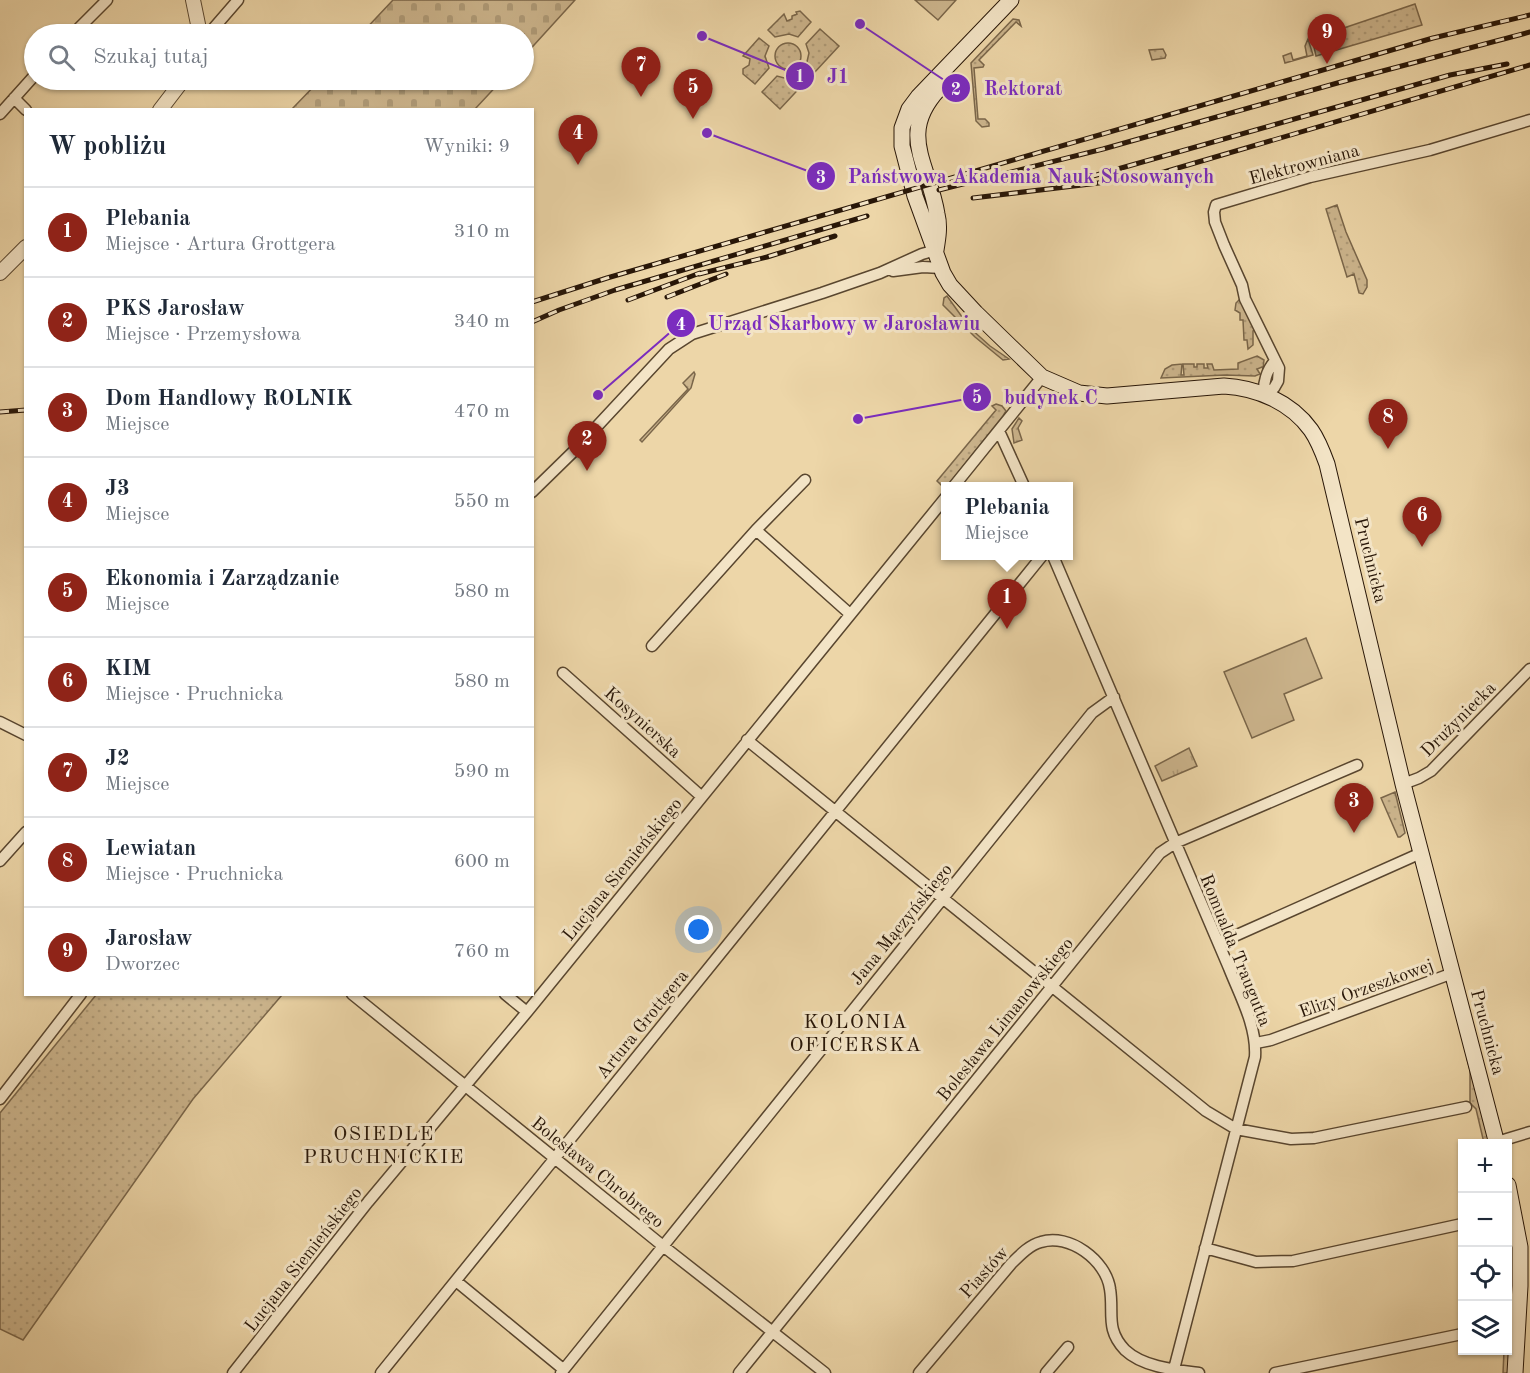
<!DOCTYPE html>
<html lang="pl">
<head>
<meta charset="utf-8">
<style>
  :root { --surface:#fff; --page:#f2f2f3; --text:#1f2937; --muted:#747a83; --line:#e0e1e3; --accent:#8f2418 }
  body { margin:0; font-family:"Old Standard TT",serif; background:var(--page); color:var(--text) }
  .controls { position:absolute; right:18px; bottom:18px; display:grid; overflow:hidden; border-radius:0px; box-shadow:0 2px 4px #0004 }
  .controls button { width:54px; height:54px; display:grid; place-items:center; padding:0; border:0; border-bottom:2px solid var(--line); background:var(--surface); color:var(--text); font:30px sans-serif }
  .you { position:absolute; left:699px; top:930px; width:21px; height:21px; margin:-15px; border:4px solid #fff; border-radius:50%; background:#1a73e8; box-shadow:0 0 0 9px #1a73e833 }
  .badge { display:grid; place-items:center; width:39px; height:39px; border-radius:50%; background:var(--accent); color:#fff; font-size:20px; font-weight:700 }
  .pin { position:absolute; translate:-50% -50px; filter:drop-shadow(0 2px 3px #0008) }
  .pin::after { content:''; position:absolute; top:32px; width:21px; height:18px; background:inherit; clip-path:polygon(0 0,100% 0,50% 100%) }
  .popup { position:absolute; left:941px; top:482px; width:132px; height:78px; box-sizing:border-box; display:grid; place-content:center; border-radius:0px; background:var(--surface); filter:drop-shadow(0 2px 4px #0005); font-size:20px; white-space:nowrap; color:var(--muted) }
  .popup b { font-size:22px; color:var(--text) }
  .popup::after { content:''; position:absolute; left:50%; top:100%; margin-left:-12px; border:12px solid transparent; border-top-color:var(--surface) }
  .list { margin:0; padding:0; list-style:none }
  h2 { display:flex; justify-content:space-between; align-items:center; height:78px; margin:0; padding:0 24px; font-size:26px }
  h2 small { font-size:20px; font-weight:400; color:var(--muted) }
  .list li { display:grid; grid-template-columns:39px 1fr auto; gap:18px; align-items:center; box-sizing:border-box; height:90px; padding:0 24px; border-top:2px solid var(--line) }
  .list b { display:block; font-size:22px; white-space:nowrap }
  .list p { margin:0; font-size:20px; white-space:nowrap; color:var(--muted) }
  .list em { font-size:20px; font-style:normal; color:var(--muted) }
  .icon { flex:none; width:33px; height:33px; fill:none; stroke:currentColor; stroke-width:2; stroke-linecap:round; stroke-linejoin:round }
  .map { position:relative; flex:none; width:1530px; height:1373px; overflow:hidden }
  .search { position:absolute; background:var(--surface); box-shadow:0 2px 4px #0004; left:24px; top:24px; width:510px; height:66px; display:flex; align-items:center; gap:15px; box-sizing:border-box; padding:0 21px; border-radius:33px; color:var(--muted); font-size:22px }
  .panel { position:absolute; background:var(--surface); box-shadow:0 2px 4px #0004; left:24px; top:108px; width:510px; height:888px; border-radius:0px }
  .map>svg:first-child { display:block }
  .grass { fill:url(#grass-dots); stroke:#7a664a; stroke-width:1.5 }
  .cemetery { fill:url(#cemetery-stones); stroke:#7a664a; stroke-width:1.5 }
  .park { fill:url(#park-tufts); stroke:#7a664a; stroke-width:1.5 }
  .pitch { fill:#ccb58d; stroke:#7a664a; stroke-width:1.5 }
  .lines { fill:none; stroke-linecap:round; stroke-linejoin:round }
  .minor-casing { stroke:#59462f; stroke-width:13 }
  .tertiary-casing { stroke:#59462f; stroke-width:16 }
  .secondary-casing { stroke:#281607; stroke-width:17 }
  .minor { stroke:#f3e4c6; stroke-width:10 }
  .tertiary { stroke:#f3e4c6; stroke-width:14 }
  .secondary { stroke:#f3e4c6; stroke-width:15 }
  .rail-casing { stroke:#281607; stroke-width:5 }
  .rail { stroke:#f3e4c6; stroke-width:3; stroke-dasharray:9; stroke-linecap:butt }
  .labels { text-anchor:middle; stroke-width:6; stroke-linejoin:round; paint-order:stroke }
  .street-label { font-size:18px; fill:#281607; stroke:#f3e4c6 }
  .neighbourhood-label { font-size:20px; letter-spacing:1.5px; fill:#281607; stroke:#f3e4c6 }
  .leader { fill:none; stroke:#7b2cbf; stroke-width:2 }
  .callout-dot { fill:#7b2cbf; stroke:#f3e4c6; stroke-width:2 }
  .mark-label { font-size:18px; text-anchor:middle; font-weight:bold; fill:#fff }
  .callout-label { font-size:20px; text-anchor:middle; font-weight:bold; fill:#7b2cbf; stroke:#f3e4c6; stroke-width:6; stroke-linejoin:round; paint-order:stroke }
</style>
</head>
<body>
<div class="map">
<svg width="1530" height="1373" viewBox="0 0 1530 1373">
  <defs>
    <pattern id="grass-dots" width="8" height="8" patternUnits="userSpaceOnUse" patternTransform="scale(1.5)"><rect width="8" height="8" fill="#ccb58d"/><path d="M2 2h.1M6 6h.1" fill="none" stroke="#af9b78" stroke-width="1.8" stroke-linecap="round"/></pattern>
    <pattern id="cemetery-stones" width="16" height="16" patternUnits="userSpaceOnUse" patternTransform="scale(1.5)"><rect width="16" height="16" fill="#ccb58d"/><path d="M2 7V4a2 2 0 0 1 4 0v3zM10 15v-3a2 2 0 0 1 4 0v3z" fill="#af9b78"/></pattern>
    <pattern id="park-tufts" width="24" height="20" patternUnits="userSpaceOnUse" patternTransform="scale(1.5)"><rect width="24" height="20" fill="#ccb58d"/><path d="M3 7l-1-3M5 7V3M7 7l1-3M15 17l-1-3M17 17v-4M19 17l1-3" fill="none" stroke="#af9b78"/></pattern>
  </defs>
  <rect width="100%" height="100%" fill="#edd6a8"/>
  <filter id="stains"><feTurbulence type="fractalNoise" baseFrequency=".00333" numOctaves="4"/><feColorMatrix values="0 0 0 0 .2 0 0 0 0 .09 0 0 0 0 .02 0 0 0 .5 -.17"/></filter>
  <radialGradient id="worn" r=".72"><stop offset=".6" stop-color="#630" stop-opacity="0"/><stop offset="1" stop-color="#630" stop-opacity=".3"/></radialGradient>
  <path class="grass" d="M1415,4L1422,25L1316,56L1314,47L1323,44L1320,36Z
    M800,11L811,22L798,37L789,34L775,37L768,30L784,14L787,21L792,19V16L797,14L796,12Z
    M1013,19L1019,20L1021,26L1016,22L979,60L984,65L983,67L974,68L978,119H985L989,123V126L982,127L976,121L971,63Z
    M820,29L839,46L814,73L806,66L809,53L806,44Z
    M759,38L769,46L765,56L769,68L755,84L743,74V69L749,65L750,59L743,56Z
    M1308,39L1313,55L1285,63L1283,56L1291,53L1293,60L1307,56L1305,46Z
    M775 56a13 13 0 1 1 26 0a13 13 0 1 1-26 0Z
    M1163,49L1166,55L1165,58L1152,60L1149,50Z
    M801,75L807,80L780,109L762,92L777,76L788,79Z
    M1337,205L1346,232L1367,280V287L1363,294L1359,293L1354,274L1347,277L1326,209Z
    M947,296L970,328L990,346L1009,359L1003,360L975,337L943,305L944,298Z
    M1240,299L1255,330L1253,331V345L1248,349L1247,340H1244L1243,320H1240V313L1235,310L1236,303Z
    M1257,356L1264,360L1263,369L1262,367L1257,369L1260,374L1255,376L1225,375L1161,378L1165,369L1172,365L1182,364L1181,375H1184L1183,364H1194V367H1197V364H1204V368H1208L1207,364H1212L1214,370L1238,369V363Z
    M694,372L695,374L691,388L642,442L640,440L688,389L683,383Z
    M1040,393H1050L1079,402L1050,403Z
    M996,404L1002,406L1006,411L1003,416L945,489L937,481L996,410L992,406Z
    M1019,418L1022,421L1018,428L1022,440L1014,443L1012,429Z
    M1395,792L1405,833L1400,837H1398L1381,798Z
    M96,995H282L193,1099L23,1340L0,1329V1113Z
    M1467,1059L1470,1060L1491,1143H1484L1476,1109L1470,1103V1070Z
    M1508,1208L1515,1262L1510,1373H1503L1504,1351L1508,1350Z"/>
  <path class="cemetery" d="M393,0H575L524,56V34H361Z
    M320,80H502L475,109H292Z"/>
  <path class="park" d="M1189,748L1197,766L1162,781L1155,766Z"/>
  <path class="pitch" d="M915,0H956L938,20Z
    M1306,638L1322,678L1284,694L1294,720L1252,738L1224,672Z"/>
  <g class="lines">
    <g class="minor-casing">
      <path id="minor" d="M73,34L107,0
        M202,34L212,30L238,0
        M14,98L26,110
        M0,114L34,76
        M893,271L923,267L941,268
        M1274,362C1267,370 1263,383 1264,394L1274,388L1278,381L1279,368L1245,299L1242,285L1224,245L1215,222L1214,212L1216,205L1310,177L1430,150L1530,120
        M999,431L1024,486
        M954,486L1042,377
        M532,492L575,450L669,349L692,334L822,293L880,273L922,254L936,250
        M756,530L850,614
        M1053,556L1229,968C1240,996 1257,1026 1255,1057L1173,1373
        M652,646L756,530L805,480
        M563,673L702,797
        M0,722L26,735
        M747,740L1206,1111L1236,1129L1291,1139L1314,1138L1466,1107
        M1403,784L1419,778L1431,771L1530,669
        M0,861L26,832
        M1219,943L1421,853
        M352,994L663,1246L825,1373
        M505,994L527,1012
        M1256,1043L1271,1040L1453,973
        M0,1099L81,994
        M1497,1142L1530,1132
        M1205,1248L1256,1262L1293,1261L1462,1224
        M456,1281L563,1369
        M233,1373L368,1202L527,1012L946,497
        M381,1373L1042,556
        M561,1373L1092,713L1114,697
        M739,1373L1160,853L1175,843L1357,765
        M919,1373L1011,1264C1019,1256 1029,1245 1041,1242C1069,1233 1106,1260 1110,1289C1114,1313 1105,1329 1125,1350C1143,1367 1175,1370 1199,1373
        M1046,1373L1068,1347
        M1275,1373L1462,1334"/>
    </g>
    <g class="tertiary-casing">
      <path id="tertiary" d="M193,0L200,34
        M160,110L183,80
        M0,273L26,247"/>
    </g>
    <g class="secondary-casing">
      <path id="secondary" d="M1011,0L918,97L909,109L902,128V146L915,196L943,273L950,285L976,313L1042,377L1079,393L1107,396L1224,386C1257,388 1291,402 1311,430C1318,440 1323,453 1327,464L1403,784L1497,1144
        M936,250C938,238 940,226 937,214C929,164 897,134 939,89
        M1508,1185L1520,1247V1286L1515,1373"/>
    </g>
    <use href="#minor" class="minor"/>
    <use href="#tertiary" class="tertiary"/>
    <use href="#secondary" class="secondary"/>
    <g class="rail-casing">
      <path id="rail" d="M1093,176L1450,75L1507,64
        M939,190L1103,149L1341,82L1530,32
        M973,198L1132,179L1164,172L1530,65
        M699,274L767,257L835,236
        M667,297L726,274
        M628,300L700,273
        M532,302L607,278L1433,38L1530,15
        M532,322L559,310L615,290L867,216
        M0,412L26,410"/>
    </g>
    <use href="#rail" class="rail"/>
  </g>
  <g class="labels">
    <g class="street-label">
      <text transform="translate(1304 164) rotate(-15)" y="6">Elektrowniana</text>
      <text transform="translate(1371 560) rotate(76)" y="6">Pruchnicka</text>
      <text transform="translate(1458 719) rotate(-45)" y="6">Drużyniecka</text>
      <text transform="translate(643 722) rotate(42)" y="6">Kosynierska</text>
      <text transform="translate(622 869) rotate(-51)" y="6">Lucjana Siemieńskiego</text>
      <text transform="translate(901 924) rotate(-51)" y="6">Jana Mączyńskiego</text>
      <text transform="translate(1236 950) rotate(68)" y="6">Romualda Traugutta</text>
      <text transform="translate(1366 988) rotate(-20)" y="6">Elizy Orzeszkowej</text>
      <text transform="translate(1005 1019) rotate(-51)" y="6">Bolesława Limanowskiego</text>
      <text transform="translate(642 1024) rotate(-51)" y="6">Artura Grottgera</text>
      <text transform="translate(1488 1032) rotate(75)" y="6">Pruchnicka</text>
      <text transform="translate(598 1172) rotate(39)" y="6">Bolesława Chrobrego</text>
      <text transform="translate(303 1259) rotate(-52)" y="6">Lucjana Siemieńskiego</text>
      <text transform="translate(984 1272) rotate(-48)" y="6">Piastów</text>
    </g>
    <g class="neighbourhood-label">
      <text x="856" y="1028">KOLONIA<tspan x="856" dy="23">OFICERSKA</tspan></text>
      <text x="384" y="1140">OSIEDLE<tspan x="384" dy="23">PRUCHNICKIE</tspan></text>
    </g>
  </g>
  <path class="leader" d="M702 36L800 76M860 24L956 88M707 133L821 176M598 395L681 323M858 419L977 397"/>
  <g class="callout-dot">
    <circle cx="702" cy="36" r="6"/>
    <circle cx="860" cy="24" r="6"/>
    <circle cx="707" cy="133" r="6"/>
    <circle cx="598" cy="395" r="6"/>
    <circle cx="858" cy="419" r="6"/>
    <circle cx="800" cy="76" r="15"/>
    <circle cx="956" cy="88" r="15"/>
    <circle cx="821" cy="176" r="15"/>
    <circle cx="681" cy="323" r="15"/>
    <circle cx="977" cy="397" r="15"/>
  </g>
  <g class="mark-label">
    <text x="800" y="82">1</text>
    <text x="956" y="95">2</text>
    <text x="821" y="183">3</text>
    <text x="681" y="330">4</text>
    <text x="977" y="403">5</text>
  </g>
  <g class="callout-label">
    <text x="838" y="83">J1</text>
    <text x="1023" y="95">Rektorat</text>
    <text x="1031" y="183">Państwowa Akademia Nauk Stosowanych</text>
    <text x="844" y="330">Urząd Skarbowy w Jarosławiu</text>
    <text x="1051" y="404">budynek C</text>
  </g>
  <rect width="100%" height="100%" filter="url(#stains)"/>
  <rect width="100%" height="100%" fill="url(#worn)"/>
</svg>
<div class="controls">
<button>+</button>
<button>−</button>
<button><svg class="icon" aria-label="locate" viewBox="0 0 24 24"><circle cx="12" cy="12" r="6"/><path d="M12 2v4M12 18v4M2 12h4M18 12h4"/></svg></button>
<button><svg class="icon" aria-label="layers" viewBox="0 0 24 24"><path d="M12 4l9 5-9 5-9-5zM3 14l9 5 9-5"/></svg></button>
</div>
<div class="you"></div>
<div class="pin badge" style="left:1007px;top:629px">1</div>
<div class="popup"><b>Plebania</b>Miejsce</div>
<div class="pin badge" style="left:587px;top:471px">2</div>
<div class="pin badge" style="left:1354px;top:833px">3</div>
<div class="pin badge" style="left:578px;top:165px">4</div>
<div class="pin badge" style="left:693px;top:119px">5</div>
<div class="pin badge" style="left:1422px;top:547px">6</div>
<div class="pin badge" style="left:641px;top:97px">7</div>
<div class="pin badge" style="left:1388px;top:449px">8</div>
<div class="pin badge" style="left:1327px;top:64px">9</div>
<div class="search"><svg class="icon" aria-label="search" viewBox="0 0 24 24"><circle cx="10" cy="10" r="6"/><path d="M15 15l6 6"/></svg>Szukaj tutaj</div>
<section class="panel">
<h2>W pobliżu<small>Wyniki: 9</small></h2>
<ul class="list">
<li><span class="badge">1</span><div><b>Plebania</b><p>Miejsce · Artura Grottgera</p></div><em>310 m</em></li>
<li><span class="badge">2</span><div><b>PKS Jarosław</b><p>Miejsce · Przemysłowa</p></div><em>340 m</em></li>
<li><span class="badge">3</span><div><b>Dom Handlowy ROLNIK</b><p>Miejsce</p></div><em>470 m</em></li>
<li><span class="badge">4</span><div><b>J3</b><p>Miejsce</p></div><em>550 m</em></li>
<li><span class="badge">5</span><div><b>Ekonomia i Zarządzanie</b><p>Miejsce</p></div><em>580 m</em></li>
<li><span class="badge">6</span><div><b>KIM</b><p>Miejsce · Pruchnicka</p></div><em>580 m</em></li>
<li><span class="badge">7</span><div><b>J2</b><p>Miejsce</p></div><em>590 m</em></li>
<li><span class="badge">8</span><div><b>Lewiatan</b><p>Miejsce · Pruchnicka</p></div><em>600 m</em></li>
<li><span class="badge">9</span><div><b>Jarosław</b><p>Dworzec</p></div><em>760 m</em></li>
</ul>
</section>
</div>
</body>
</html>
